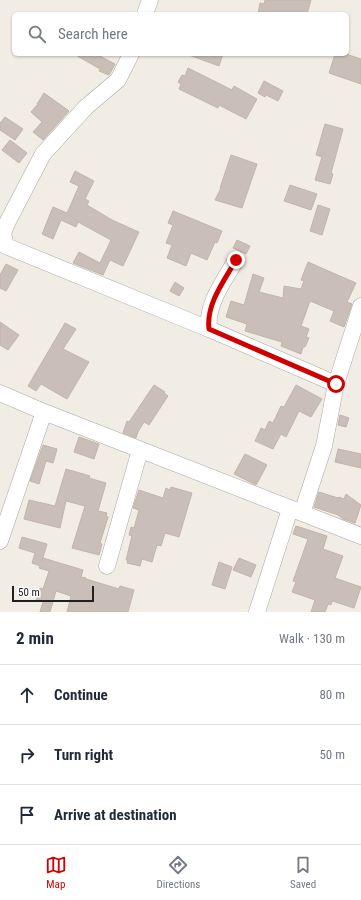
<!DOCTYPE html>
<html lang="en">
<head>
<meta charset="utf-8">
<style>
  :root { --surface:#fff; --page:#f2f2f3; --text:#1f2937; --muted:#747a83; --line:#e0e1e3; --accent:#cf0100 }
  body { margin:0; font-family:"Roboto Condensed",sans-serif; background:var(--page); color:var(--text) }
  .scale { position:absolute; left:12px; bottom:10px; width:82px; box-sizing:border-box; padding-left:4px; border:2px solid #202020; border-top:0; font-size:11px; line-height:14px; white-space:nowrap; color:#202020; -webkit-text-stroke:3px #fff; paint-order:stroke }
  .stop { position:absolute; width:12px; height:12px; margin:-9px; border:3px solid #cf0100; border-radius:50%; background:#fff }
  .stop.end { background:#cf0100; border-color:#fff; box-shadow:0 1px 4px #0008 }
  .list { margin:0; padding:0; list-style:none }
  h2 { display:flex; justify-content:space-between; align-items:center; height:52px; margin:0; padding:0 16px; font-size:17px }
  h2 small { font-size:13px; font-weight:400; color:var(--muted) }
  .list li { display:grid; grid-template-columns:26px 1fr auto; gap:12px; align-items:center; box-sizing:border-box; height:60px; padding:0 16px; border-top:1px solid var(--line) }
  .list b { display:block; font-size:15px; white-space:nowrap }
  .list em { font-size:13px; font-style:normal; color:var(--muted) }
  .icon { flex:none; width:22px; height:22px; fill:none; stroke:currentColor; stroke-width:2; stroke-linecap:round; stroke-linejoin:round }
  .map { position:relative; flex:none; width:361px; height:612px; overflow:hidden }
  .search { position:absolute; background:var(--surface); box-shadow:0 1px 3px #0004; left:12px; right:12px; top:12px; height:44px; display:flex; align-items:center; gap:10px; box-sizing:border-box; padding:0 14px; border-radius:6px; color:var(--muted); font-size:15px }
  .sheet { height:232px; background:var(--surface) }
  nav { display:flex; justify-content:space-around; align-items:center; box-sizing:border-box; height:56px; border-top:1px solid var(--line); background:var(--surface); font-size:11px; color:var(--muted) }
  nav a { display:grid; justify-items:center; gap:2px }
  nav .on { color:var(--accent) }
  .map>svg:first-child { display:block }
  .building { fill:#c9bfb8; stroke:#c3b4a7 }
  .lines { fill:none; stroke-linecap:round; stroke-linejoin:round }
  .minor-casing { stroke:#a7a7a7; stroke-width:17 }
  .minor { stroke:#fff; stroke-width:16 }
  .route { stroke:#cf0100; stroke-width:5 }
</style>
</head>
<body>
<div class="map">
<svg width="361" height="612" viewBox="0 0 361 612">
  <rect width="100%" height="100%" fill="#f1ede5"/>
  <path class="building" d="M265,0H311L307,14H258L260,3L264,4Z
    M74,54H96L115,64L109,75L99,71L100,69Z
    M189,54H223L219,66L189,55Z
    M335,54H346L361,59V84L329,73Z
    M188,68L232,90L234,86L257,99L246,119L219,105L218,108L179,89L181,84L178,82L182,75L185,76Z
    M264,81L283,91L278,101L266,95L265,97L258,93Z
    M44,93L69,111L43,140L33,132L42,122L31,112L38,104H37Z
    M5,117L23,129L15,140L0,130V123Z
    M325,124L343,129L331,173L333,174L330,184L315,180L322,157L316,155Z
    M10,140L27,153L19,163L2,150Z
    M231,155L257,164L242,208L215,200L221,188H220Z
    M75,171L94,181L85,199L89,201L87,205L112,220L139,232L123,266L110,260L103,275L73,263L79,252L100,263L111,240L78,222L76,227L61,220L53,239L42,234L53,207L67,213L79,186L70,182Z
    M290,185L317,194L311,210L284,201Z
    M318,205L330,209L322,235L310,231Z
    M173,211L222,231L217,243L215,242L207,260L191,253L186,266L167,258L172,245L166,243L173,225L168,223Z
    M237,240L250,246L246,254L233,248Z
    M308,262L356,283L347,302L352,304L344,327L330,321L334,311L310,301L301,326L309,329L306,337L309,338L305,347H303L301,354L281,346L282,342L245,331L247,324L226,317L231,301L244,305L253,274L264,278L259,292L283,298L284,286L301,289L304,281L301,280Z
    M6,264L18,270L6,291L0,288V275Z
    M175,282L184,288L179,296L170,291Z
    M0,322L19,335L8,350L0,345Z
    M65,323L76,329L63,349L89,362L67,399L41,384L36,391L28,386Z
    M154,385L165,392L164,393L168,396L149,425L144,422L138,432L136,438L123,433L127,421L129,422Z
    M296,385L322,399L311,417L299,411L286,437L281,434L273,449L255,441L261,428L265,430L269,421L273,423L281,406L284,407Z
    M340,415L349,418L346,427L338,425Z
    M79,437L99,444L94,459L74,452Z
    M43,445L57,449L53,463L46,461L39,484L30,481Z
    M338,449L361,454V468L335,462Z
    M245,454L267,465L256,485L234,474Z
    M66,469L90,476L89,478L106,483L98,511L107,513L106,516L108,517L100,543L102,544L99,555L72,548L85,506L66,501L60,528L24,519L29,500L55,506Z
    M171,487L192,493L179,537L165,533L161,546L157,545L152,562L142,559L140,566L127,563L128,560H126L132,536L129,535L131,527L134,528L139,510L133,508L139,490L163,498L166,488L170,490Z
    M319,492L338,498L339,497L344,499L346,494L361,505L355,523L343,519L338,515L314,507Z
    M296,526L327,536L323,549L343,556L335,578L361,587L354,608L332,601L331,605L328,604L325,612H311L315,600L292,592L296,582L293,581L308,539L293,534Z
    M22,537L47,544L42,561L43,558L83,570L81,577L86,578V579L119,589L120,586L134,590L128,612H67L71,596L56,591L50,612H40L43,602L36,600L40,588L43,589L49,571L39,568L40,566L32,563L35,553L19,548Z
    M239,558L256,565L251,577L233,570Z
    M219,562L232,567L225,589L212,585Z"/>
  <g class="lines">
    <g class="minor-casing">
      <path id="minor" d="M145,14L150,0
        M131,54L118,80L86,107L43,154L8,221L3,233L6,246L209,329
        M236,260C224,281 206,304 209,329L336,384
        M0,393L44,412L361,536
        M302,513L324,446L336,384L361,306
        M0,541L44,412
        M107,566L140,450
        M257,612L290,509"/>
    </g>
    <use href="#minor" class="minor"/>
  </g>
  <g class="lines">
    <path class="route" d="M236,260C224,281 206,304 209,329L336,384"/>
  </g>
</svg>
<div class="scale">50 m</div>
<div class="stop" style="left:336px;top:384px"></div>
<div class="stop end" style="left:236px;top:260px"></div>
<div class="search"><svg class="icon" aria-label="search" viewBox="0 0 24 24"><circle cx="10" cy="10" r="6"/><path d="M15 15l6 6"/></svg>Search here</div>
</div>
<section class="sheet">
<h2>2 min<small>Walk · 130 m</small></h2>
<ul class="list">
<li><svg class="icon" aria-label="ahead" viewBox="0 0 24 24"><path d="M12 20V5M6 11l6-6 6 6"/></svg><div><b>Continue</b></div><em>80 m</em></li>
<li><svg class="icon" aria-label="right" viewBox="0 0 24 24"><path d="M7 20v-9h11M14 6l5 5-5 5"/></svg><div><b>Turn right</b></div><em>50 m</em></li>
<li><svg class="icon" aria-label="arrive" viewBox="0 0 24 24"><path d="M6 21V4h12l-3 4 3 4H6"/></svg><div><b>Arrive at destination</b></div></li>
</ul>
</section>
<nav>
<a class="on"><svg class="icon" aria-label="map" viewBox="0 0 24 24"><path d="M3 6l6-2 6 2 6-2v14l-6 2-6-2-6 2zM9 4v14M15 6v14"/></svg>Map</a>
<a><svg class="icon" aria-label="directions" viewBox="0 0 24 24"><path d="M12 3l9 9-9 9-9-9zM9 14v-3h6M13 9l2 2-2 2"/></svg>Directions</a>
<a><svg class="icon" aria-label="saved" viewBox="0 0 24 24"><path d="M7 4h10v16l-5-4-5 4z"/></svg>Saved</a>
</nav>
</body>
</html>
